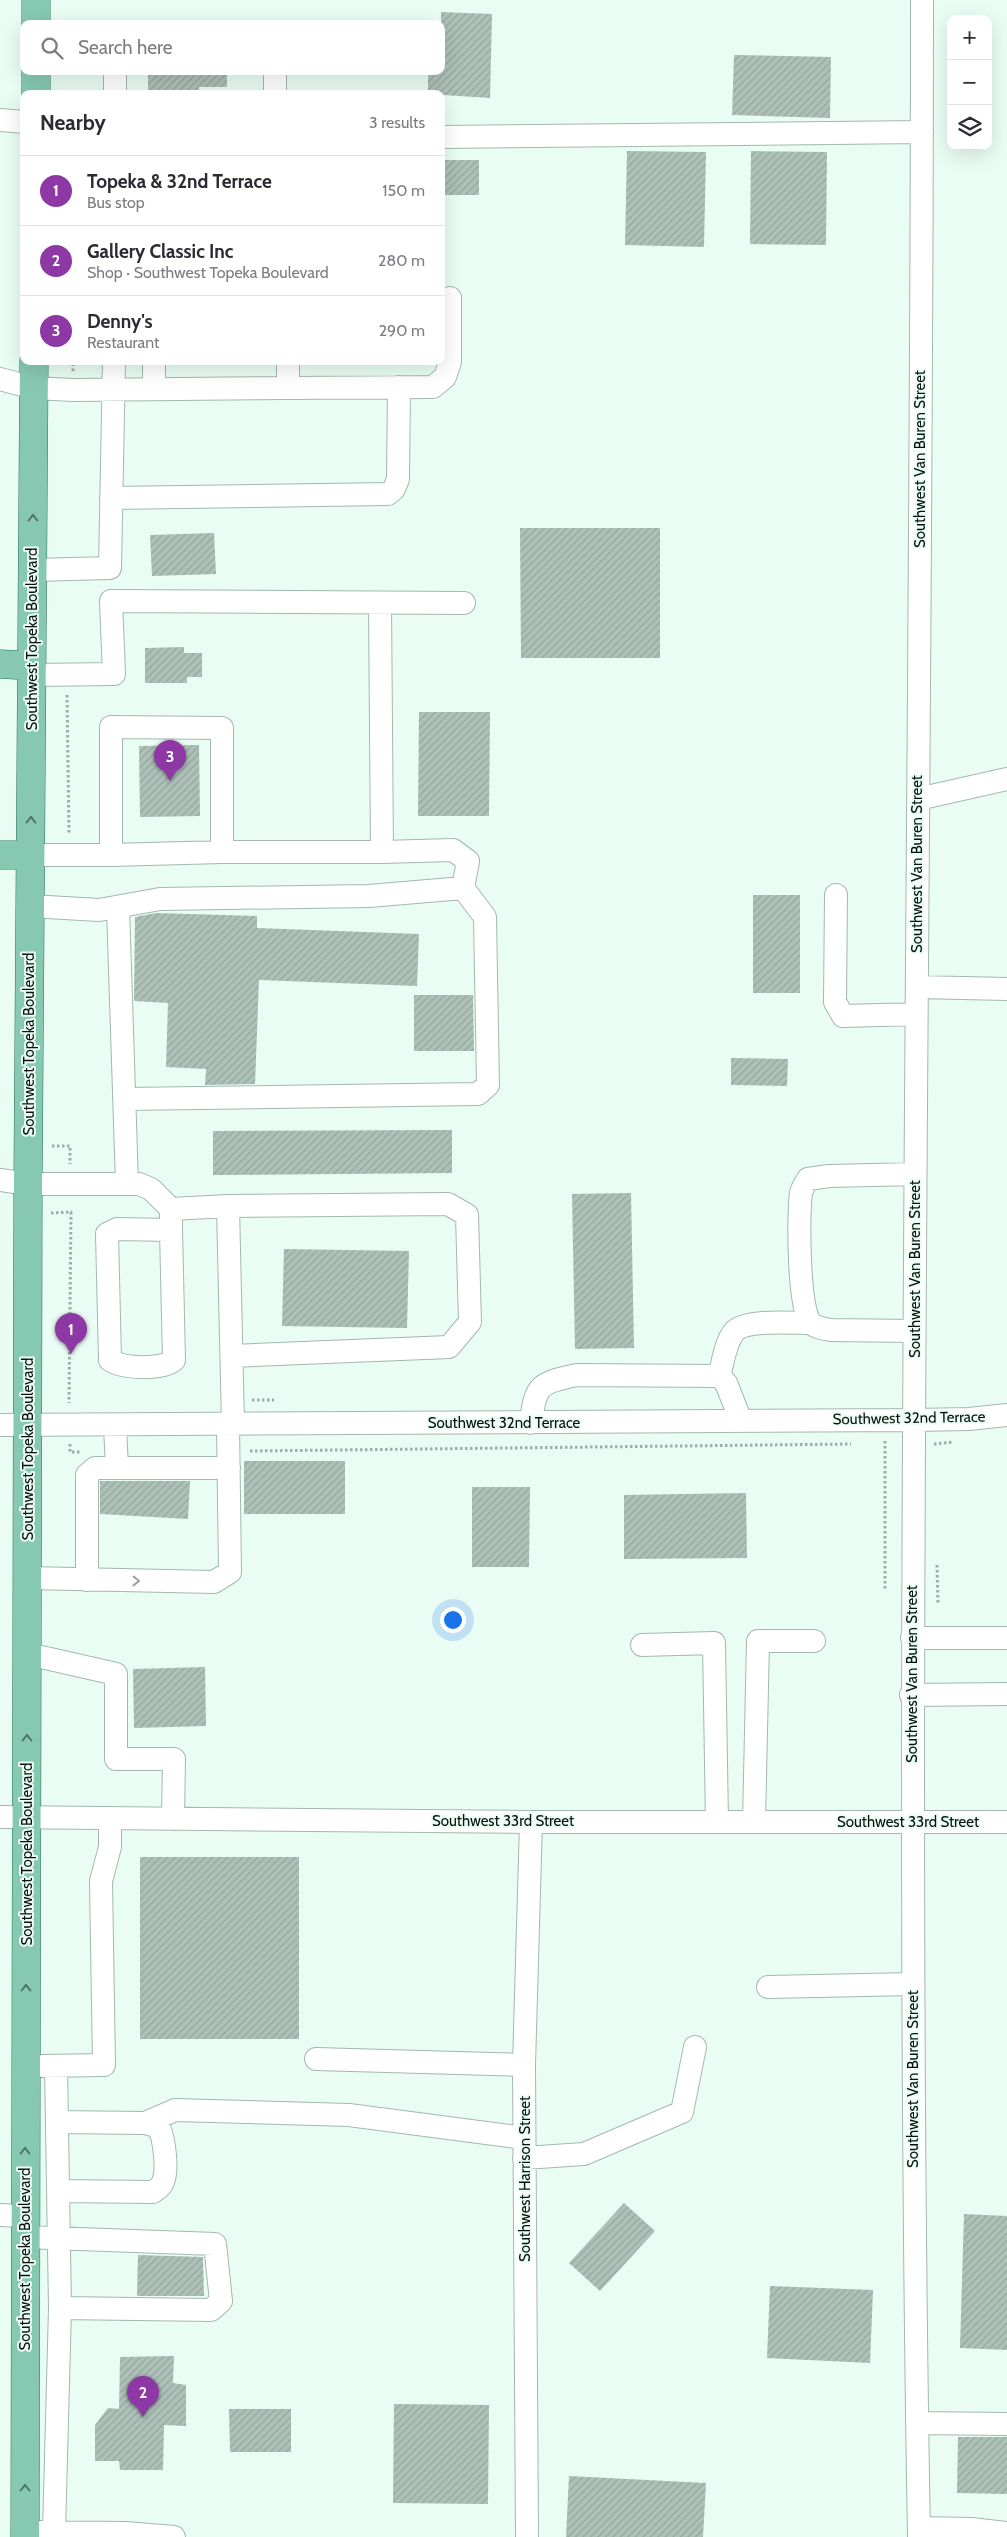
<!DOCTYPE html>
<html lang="en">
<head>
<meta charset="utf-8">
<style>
  :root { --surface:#fff; --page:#f7f7f7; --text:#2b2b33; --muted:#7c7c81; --line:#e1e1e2; --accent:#8e38a5 }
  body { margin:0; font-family:Cabin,sans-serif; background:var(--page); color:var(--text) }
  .controls { position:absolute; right:15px; top:15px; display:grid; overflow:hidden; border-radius:10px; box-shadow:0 5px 20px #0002 }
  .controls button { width:45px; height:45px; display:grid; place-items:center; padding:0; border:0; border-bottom:1px solid var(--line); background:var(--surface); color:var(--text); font:25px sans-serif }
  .you { position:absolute; left:452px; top:1619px; width:18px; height:18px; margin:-12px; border:4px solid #fff; border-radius:50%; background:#1a73e8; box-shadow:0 0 0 8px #1a73e833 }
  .badge { display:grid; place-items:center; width:32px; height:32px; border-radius:50%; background:var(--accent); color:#fff; font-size:16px; font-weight:700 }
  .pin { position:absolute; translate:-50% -41px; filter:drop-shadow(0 1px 2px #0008) }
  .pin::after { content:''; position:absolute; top:26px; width:18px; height:15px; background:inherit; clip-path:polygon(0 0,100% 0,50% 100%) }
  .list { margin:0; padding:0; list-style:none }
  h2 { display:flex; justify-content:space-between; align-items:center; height:65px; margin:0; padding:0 20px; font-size:21px }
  h2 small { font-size:16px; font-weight:400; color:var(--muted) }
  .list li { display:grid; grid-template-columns:32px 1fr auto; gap:15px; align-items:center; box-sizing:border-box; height:70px; padding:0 20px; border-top:1px solid var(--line) }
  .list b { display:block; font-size:19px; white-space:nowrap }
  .list p { margin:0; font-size:16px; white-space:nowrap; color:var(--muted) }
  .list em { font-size:16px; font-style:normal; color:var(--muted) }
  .icon { flex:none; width:28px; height:28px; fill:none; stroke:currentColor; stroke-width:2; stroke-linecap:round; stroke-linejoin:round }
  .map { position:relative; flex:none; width:1007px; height:2537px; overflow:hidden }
  .search { position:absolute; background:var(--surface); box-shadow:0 5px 20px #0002; left:20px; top:20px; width:425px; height:55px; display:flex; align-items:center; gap:12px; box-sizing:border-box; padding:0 18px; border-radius:10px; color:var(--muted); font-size:19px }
  .panel { position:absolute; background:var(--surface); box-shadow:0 5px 20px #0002; left:20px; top:90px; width:425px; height:275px; border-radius:10px }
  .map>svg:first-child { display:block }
  .building { fill:url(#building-hatch) }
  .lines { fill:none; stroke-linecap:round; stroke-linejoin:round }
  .minor-casing { stroke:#a4b7af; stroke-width:24 }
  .major-casing { stroke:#277058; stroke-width:29 }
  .path { stroke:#9eaea7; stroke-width:3; stroke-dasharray:2.5 2.5; stroke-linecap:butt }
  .minor { stroke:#fff; stroke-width:22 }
  .major { stroke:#87c8b3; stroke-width:28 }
  .oneway { stroke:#4e7568 }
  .oneway2 { stroke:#9d9f9e }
  .labels { text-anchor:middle; stroke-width:4; stroke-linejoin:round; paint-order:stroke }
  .street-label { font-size:15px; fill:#09100d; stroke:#e9fdf4 }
</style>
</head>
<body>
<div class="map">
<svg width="1007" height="2537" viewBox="0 0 1007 2537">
  <defs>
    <pattern id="building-hatch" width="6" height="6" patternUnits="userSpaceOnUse" patternTransform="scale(1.25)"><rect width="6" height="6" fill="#aec1b9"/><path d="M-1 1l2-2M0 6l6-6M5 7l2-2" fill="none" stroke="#94a59e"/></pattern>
  </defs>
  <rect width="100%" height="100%" fill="#e9fdf4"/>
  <path class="building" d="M441,12L492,14L490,98L428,94V71H441Z
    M734,55L831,57L830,118L732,115Z
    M148,71H227V87H199V94H148Z
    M627,151L706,152L704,247L625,245Z
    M751,151L827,152L826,245L750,244Z
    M441,160H479V195H441Z
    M520,528H660V658H521Z
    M214,533L216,574L152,576L150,535Z
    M184,647V653H202V677H187V683H145V648Z
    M419,712H490L489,816H418Z
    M199,745L200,816L140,817L139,746Z
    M753,895H800V993H753Z
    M156,913L257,916V928L419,934L417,986L259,980L255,1084L205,1085L206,1069L166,1067L168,1003L134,1001L135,917Z
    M414,995H473L474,1051H414Z
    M731,1058L788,1059L787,1086L731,1085Z
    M452,1130V1173L213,1175V1131Z
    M631,1193L634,1348L575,1349L572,1194Z
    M284,1249L409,1251L407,1328L282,1326Z
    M244,1461H345V1514H244Z
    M100,1481H190L188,1519L100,1514Z
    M472,1487H530L529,1567H472Z
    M746,1493L747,1558L624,1559V1495Z
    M205,1667L206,1726L134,1728L133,1669Z
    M140,1857H299V2039H140Z
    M624,2203L655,2231L600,2291L569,2263Z
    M964,2214L1007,2216V2350L960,2348Z
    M138,2255L203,2257L204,2296H137Z
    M770,2286L873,2290L870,2363L767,2358Z
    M174,2356L173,2383L186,2385V2426L164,2425L163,2470H120L119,2461H95V2425L108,2408L119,2409L120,2357Z
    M394,2404L489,2405L488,2504L393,2503Z
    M229,2409H291V2452H230Z
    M958,2437H1007V2494L957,2493Z
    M569,2476L706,2483L703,2537H566Z"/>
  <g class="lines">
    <g class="minor-casing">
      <path id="minor" d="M275,71V94
        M115,94V71
        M0,120L24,122
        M441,137L922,132
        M154,361V389
        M0,379L34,388L73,390L288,388V361
        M288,388L433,387L445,377L450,362V298
        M111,498L388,494L394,489L398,479L399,387
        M33,570L110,568L114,361
        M32,675L114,674L111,601L464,603
        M918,799L1007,779
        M30,855H111V727L222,728V852H382L380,603
        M111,855L222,852
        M836,895L835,1002L843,1016L916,1014
        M30,906L99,910L160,899L369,896L463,888L468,861L453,850L382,852
        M118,908L127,1184
        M917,987L1007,989
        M124,1099L478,1094L488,1085L485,917L463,888
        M0,1180L28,1184H139L151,1189L171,1209
        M171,1230L174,1360C162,1370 123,1369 110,1360L107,1234L117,1229L171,1230V1209L228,1206
        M914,1331L832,1330C825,1329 816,1328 811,1323C798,1312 798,1212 801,1193C802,1188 806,1183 808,1179L829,1176L915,1174
        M232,1356L449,1347L470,1322L467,1215L448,1204L228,1206L233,1425
        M719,1376C723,1363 725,1343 734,1332C745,1319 793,1323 810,1323
        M531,1423C535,1384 540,1383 577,1375L719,1376L726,1383L741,1421
        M0,1425L914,1420L969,1419L1007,1415
        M115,1426L117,1468
        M28,1578L214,1582L230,1572L228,1425
        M87,1580V1475L95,1468H229
        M912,1638H1007
        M642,1645L714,1643L717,1822
        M28,1654L116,1674V1759H174L173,1819
        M911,1695L1007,1694
        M0,1817L531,1822H1007
        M754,1822L758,1641H814
        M768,1987L913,1984
        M316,2059L524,2065
        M42,2066L104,2065L101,1881L110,1847V1818
        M57,2122L145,2123L159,2127C164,2139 169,2172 162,2184C161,2187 156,2190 153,2192L58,2191
        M145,2123L175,2110L349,2115L524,2138
        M524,2158L584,2154L682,2112L695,2047
        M0,2215L25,2216
        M25,2237L215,2244L221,2301L211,2310L60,2308L56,2066
        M917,2423L1007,2424
        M919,2528L971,2529L1007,2533
        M38,2532L125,2533L174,2537
        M54,2532L60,2308
        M527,2537L524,2065L531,1822
        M919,2537C904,1691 922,846 922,0"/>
    </g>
    <g class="major-casing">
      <path id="major" d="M36,0V24
        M36,71V94
        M0,664L32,666
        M0,855H30
        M25,2537L28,1184L34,361"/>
    </g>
    <path class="path" d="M73,371V361
      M67,695L69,834
      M52,1146H70V1164
      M51,1213L71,1212L69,1403
      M252,1400H274
      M885,1441V1590
      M70,1444V1452H81
      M934,1444L953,1442
      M250,1451L851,1444
      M937,1565L938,1605"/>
    <use href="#minor" class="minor"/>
    <use href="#major" class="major"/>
  </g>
  <defs><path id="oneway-chevron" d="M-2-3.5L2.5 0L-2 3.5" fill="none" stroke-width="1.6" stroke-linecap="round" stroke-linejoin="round" transform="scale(1.25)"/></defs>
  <g class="oneway">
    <use href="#oneway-chevron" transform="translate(33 518) rotate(-90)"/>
    <use href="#oneway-chevron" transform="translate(31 820) rotate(-89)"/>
    <use href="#oneway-chevron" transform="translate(27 1738) rotate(-90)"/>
    <use href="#oneway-chevron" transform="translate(26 1988) rotate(-90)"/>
    <use href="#oneway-chevron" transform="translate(25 2151) rotate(-90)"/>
    <use href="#oneway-chevron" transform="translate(25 2488) rotate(-90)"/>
  </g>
  <use class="oneway2" href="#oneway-chevron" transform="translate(136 1581) rotate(1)"/>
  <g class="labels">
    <g class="street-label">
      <text transform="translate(920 459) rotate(-90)" y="5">Southwest Van Buren Street</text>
      <text transform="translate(32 639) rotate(-90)" y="5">Southwest Topeka Boulevard</text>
      <text transform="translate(917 864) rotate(-90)" y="5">Southwest Van Buren Street</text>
      <text transform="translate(29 1044) rotate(-90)" y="5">Southwest Topeka Boulevard</text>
      <text transform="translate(915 1269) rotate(-90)" y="5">Southwest Van Buren Street</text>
      <text transform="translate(909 1418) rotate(-1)" y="5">Southwest 32nd Terrace</text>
      <text x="504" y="1428">Southwest 32nd Terrace</text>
      <text transform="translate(28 1449) rotate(-90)" y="5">Southwest Topeka Boulevard</text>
      <text transform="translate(912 1674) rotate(-90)" y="5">Southwest Van Buren Street</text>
      <text x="503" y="1826">Southwest 33rd Street</text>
      <text x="908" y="1827">Southwest 33rd Street</text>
      <text transform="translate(27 1854) rotate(-90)" y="5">Southwest Topeka Boulevard</text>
      <text transform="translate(913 2079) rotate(-90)" y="5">Southwest Van Buren Street</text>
      <text transform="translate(525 2179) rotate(-90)" y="5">Southwest Harrison Street</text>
      <text transform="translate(25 2259) rotate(-90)" y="5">Southwest Topeka Boulevard</text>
    </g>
  </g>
</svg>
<div class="controls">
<button>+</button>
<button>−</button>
<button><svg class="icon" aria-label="layers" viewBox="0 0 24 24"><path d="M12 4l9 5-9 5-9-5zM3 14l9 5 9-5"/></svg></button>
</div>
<div class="you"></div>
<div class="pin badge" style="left:71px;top:1354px">1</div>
<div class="pin badge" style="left:143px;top:2417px">2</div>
<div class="pin badge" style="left:170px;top:781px">3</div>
<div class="search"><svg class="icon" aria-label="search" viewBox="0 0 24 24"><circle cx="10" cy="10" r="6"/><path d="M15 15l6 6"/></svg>Search here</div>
<section class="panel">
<h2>Nearby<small>3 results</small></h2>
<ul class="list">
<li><span class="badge">1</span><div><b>Topeka &amp; 32nd Terrace</b><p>Bus stop</p></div><em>150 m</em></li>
<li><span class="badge">2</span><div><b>Gallery Classic Inc</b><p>Shop · Southwest Topeka Boulevard</p></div><em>280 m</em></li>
<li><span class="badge">3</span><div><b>Denny's</b><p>Restaurant</p></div><em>290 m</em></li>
</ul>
</section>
</div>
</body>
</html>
